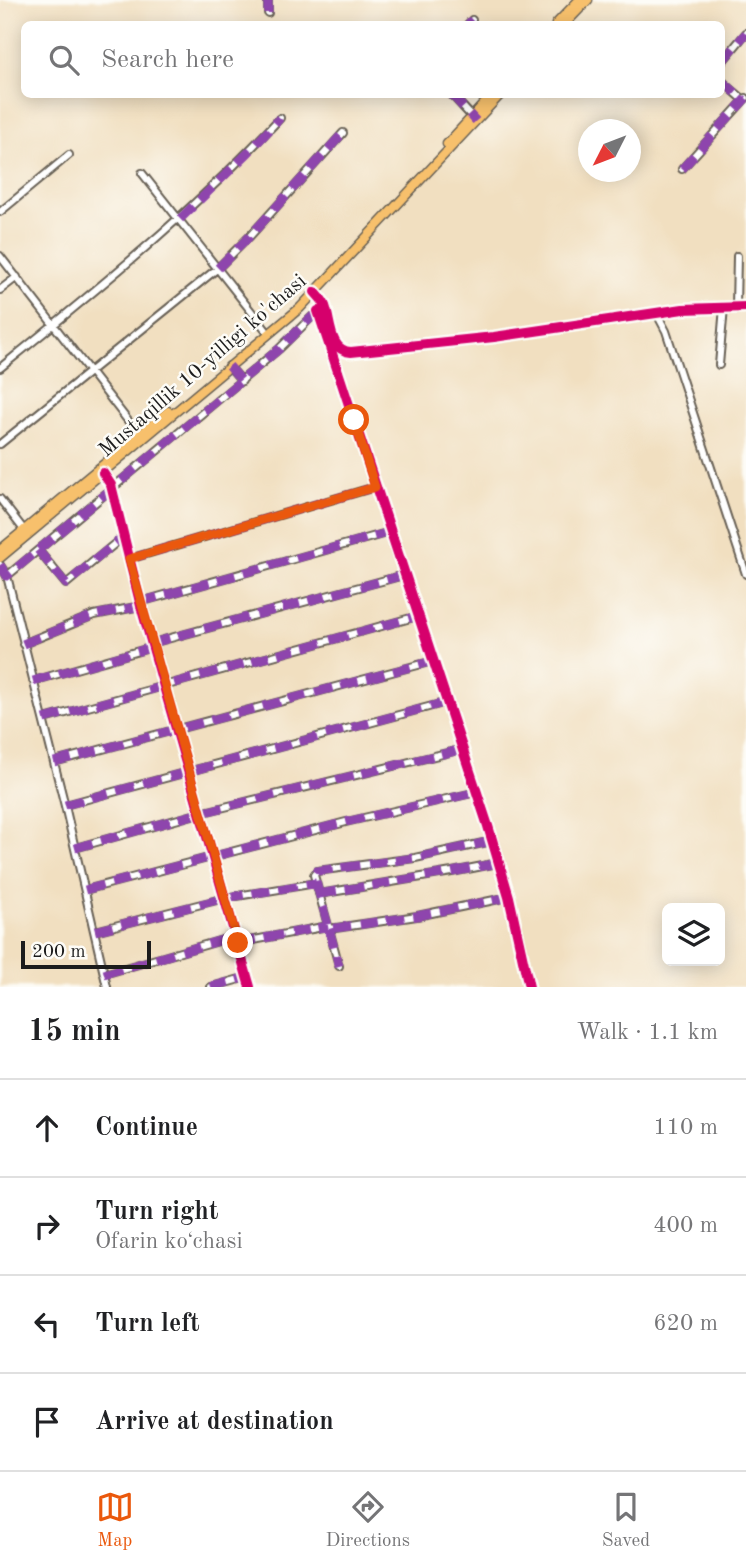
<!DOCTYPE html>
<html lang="en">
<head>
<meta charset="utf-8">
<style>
  :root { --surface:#fff; --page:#f6f6f6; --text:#202124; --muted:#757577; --line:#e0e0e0; --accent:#ea580c }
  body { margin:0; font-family:"Old Standard TT",serif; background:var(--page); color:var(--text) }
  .controls { position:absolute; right:21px; bottom:21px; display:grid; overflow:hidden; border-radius:10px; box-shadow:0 4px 18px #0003 }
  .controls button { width:63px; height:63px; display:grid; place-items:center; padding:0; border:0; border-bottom:2px solid var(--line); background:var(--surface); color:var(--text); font:35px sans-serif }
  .compass { position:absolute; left:578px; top:119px; width:63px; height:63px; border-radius:50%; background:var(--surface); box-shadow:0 4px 18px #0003; rotate:228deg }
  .scale { position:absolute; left:21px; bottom:18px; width:130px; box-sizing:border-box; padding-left:7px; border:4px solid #1c1c1c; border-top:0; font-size:19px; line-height:24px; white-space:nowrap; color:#1c1c1c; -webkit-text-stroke:5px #fdfcf7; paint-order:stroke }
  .stop { position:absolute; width:21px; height:21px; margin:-16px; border:5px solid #ea580c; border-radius:50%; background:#fff }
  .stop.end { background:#ea580c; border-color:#fff; box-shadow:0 2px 7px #0008 }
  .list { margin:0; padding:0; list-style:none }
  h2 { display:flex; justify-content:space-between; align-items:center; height:91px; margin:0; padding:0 28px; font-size:30px }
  h2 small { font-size:23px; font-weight:400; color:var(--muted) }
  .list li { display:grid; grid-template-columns:46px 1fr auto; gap:21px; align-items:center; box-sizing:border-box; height:98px; padding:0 28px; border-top:2px solid var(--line) }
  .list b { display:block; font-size:26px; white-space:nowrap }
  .list p { margin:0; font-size:23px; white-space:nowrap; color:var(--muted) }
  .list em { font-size:23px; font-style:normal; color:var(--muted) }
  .icon { flex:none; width:38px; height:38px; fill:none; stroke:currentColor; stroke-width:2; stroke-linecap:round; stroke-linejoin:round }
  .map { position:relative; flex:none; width:746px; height:987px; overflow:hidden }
  .search { position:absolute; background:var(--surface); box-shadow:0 4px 18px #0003; left:21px; right:21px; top:21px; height:77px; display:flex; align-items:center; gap:18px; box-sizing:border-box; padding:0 24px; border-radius:10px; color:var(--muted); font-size:26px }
  .sheet { height:483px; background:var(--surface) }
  nav { display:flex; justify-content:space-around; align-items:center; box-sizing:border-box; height:98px; border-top:2px solid var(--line); background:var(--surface); font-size:19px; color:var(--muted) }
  nav a { display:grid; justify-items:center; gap:4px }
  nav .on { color:var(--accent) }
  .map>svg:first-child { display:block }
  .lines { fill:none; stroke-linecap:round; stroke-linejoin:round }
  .minor-casing { stroke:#676055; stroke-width:10 }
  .major-casing { stroke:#676055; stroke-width:11 }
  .minor { stroke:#fff; stroke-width:6 }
  .major { stroke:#f7c06c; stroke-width:8 }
  .quiet { stroke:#8e44ad; stroke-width:9; stroke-dasharray:18 9; stroke-linecap:butt }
  .cycleway-casing { stroke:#fdfcf7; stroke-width:15 }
  .cycleway { stroke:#d6006c; stroke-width:10 }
  .route { stroke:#ea580c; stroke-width:9 }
  .labels { text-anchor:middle; stroke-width:5; stroke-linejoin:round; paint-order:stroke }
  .street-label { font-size:21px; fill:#1c1c1c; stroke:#fdfcf7 }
</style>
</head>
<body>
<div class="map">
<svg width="746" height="987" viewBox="0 0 746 987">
  <rect width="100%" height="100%" fill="#fdfcf7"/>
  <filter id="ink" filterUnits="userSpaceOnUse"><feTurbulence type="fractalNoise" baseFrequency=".0143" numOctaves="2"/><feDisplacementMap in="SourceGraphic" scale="14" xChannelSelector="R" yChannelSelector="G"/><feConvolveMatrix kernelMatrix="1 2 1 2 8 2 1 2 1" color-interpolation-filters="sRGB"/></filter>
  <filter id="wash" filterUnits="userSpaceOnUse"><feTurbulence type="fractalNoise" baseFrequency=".00686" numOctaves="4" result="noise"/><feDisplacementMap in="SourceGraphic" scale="28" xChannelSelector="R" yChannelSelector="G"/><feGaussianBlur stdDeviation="1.57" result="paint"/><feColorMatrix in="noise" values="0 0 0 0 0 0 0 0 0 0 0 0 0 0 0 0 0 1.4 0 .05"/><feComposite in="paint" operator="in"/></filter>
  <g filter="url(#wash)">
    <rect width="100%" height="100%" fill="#f1dfc0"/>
  </g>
  <g filter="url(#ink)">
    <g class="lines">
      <g class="minor-casing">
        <path id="minor" d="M268,0V13
          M468,24L472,20
          M722,62L746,33
          M722,81L744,100
          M451,94L475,120
          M682,169L746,98
          M142,173L266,330
          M0,212L69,155
          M0,256L139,435
          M0,290L17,277
          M315,292C319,297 324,301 325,306C331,322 329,351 351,352L494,337L683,309L746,307
          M736,307L737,256
          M318,311L488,826L509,897L529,987
          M657,314L666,331L746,574
          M719,365L724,307
          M229,366L242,381
          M0,368C98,289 195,210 280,118
          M0,444L218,268L250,236L343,133
          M103,473L111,485L141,606L250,987
          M0,499L24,530
          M38,550L66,584L123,537
          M129,559L375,487
          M0,565L7,576L66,810L107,987
          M7,576L279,349L325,304
          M140,602L390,532
          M152,643L404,575
          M23,644L94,615L141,606
          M33,681L153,647
          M44,719L418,616
          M54,762L433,661
          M65,805L447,702
          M492,841L415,858L317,871L314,875L329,929L417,916L509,897
          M75,848L200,813L463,749
          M85,890L346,822L477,792
          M319,894L452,872L498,863
          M329,929L339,966
          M95,931L225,898L316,883
          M238,943L328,926
          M104,974L236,936
          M211,987L247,977"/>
      </g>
      <g class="major-casing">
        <path id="major" d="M556,24L579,0
          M565,24L588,0
          M447,144L493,94
          M0,550L168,411
          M0,558L300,308L501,94"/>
      </g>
      <use href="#minor" class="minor"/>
      <use href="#major" class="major"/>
      <path class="quiet" d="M268,0V13
        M468,24L472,20
        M722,62L746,33
        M722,81L744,100
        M451,94L476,121
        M682,169L746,98
        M180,219L248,153L280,118
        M218,268L250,236L343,133
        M229,366L242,381
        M38,550L66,584L123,537
        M129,559L375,487
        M0,565L7,576L279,349L320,309
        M140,602L390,532
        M152,643L404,575
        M23,644L94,615L141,606
        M33,681L153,647
        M44,719L418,616
        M54,762L433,661
        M65,805L447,702
        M492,841L415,858L317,871L314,875L329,929L417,916L509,897
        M75,848L200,813L463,749
        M85,890L346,822L477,792
        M319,894L452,872L498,863
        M329,929L339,966
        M95,931L225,898L316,883
        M238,943L328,926
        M104,974L236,936
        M211,987L247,977"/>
      <g class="cycleway-casing">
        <path id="cycleway" d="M315,292C319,297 324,301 325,306C331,322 329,351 351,352L494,337L683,309L746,307
          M318,311L488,826L509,897L529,987
          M103,473L111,485L141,606L250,987"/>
      </g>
      <use href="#cycleway" class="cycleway"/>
    </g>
  </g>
  <g class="lines" filter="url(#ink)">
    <path class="route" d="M238,943L129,559L375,487L354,420"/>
  </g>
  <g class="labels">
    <g class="street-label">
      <text transform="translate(202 365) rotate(-41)" y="7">Mustaqillik 10-yilligi ko'chasi</text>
    </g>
  </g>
</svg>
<div class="controls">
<button><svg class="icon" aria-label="layers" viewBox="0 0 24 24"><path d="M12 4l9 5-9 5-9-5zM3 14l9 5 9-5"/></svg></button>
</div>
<svg class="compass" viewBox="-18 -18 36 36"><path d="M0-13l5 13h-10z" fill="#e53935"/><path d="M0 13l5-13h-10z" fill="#757577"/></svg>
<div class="scale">200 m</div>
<div class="stop" style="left:354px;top:420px"></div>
<div class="stop end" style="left:238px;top:943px"></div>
<div class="search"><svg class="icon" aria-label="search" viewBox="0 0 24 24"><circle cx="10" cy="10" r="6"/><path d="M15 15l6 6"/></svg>Search here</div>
</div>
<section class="sheet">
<h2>15 min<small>Walk · 1.1 km</small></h2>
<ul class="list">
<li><svg class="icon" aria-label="ahead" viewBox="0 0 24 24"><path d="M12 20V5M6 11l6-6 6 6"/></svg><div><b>Continue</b></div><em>110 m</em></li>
<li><svg class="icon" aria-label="right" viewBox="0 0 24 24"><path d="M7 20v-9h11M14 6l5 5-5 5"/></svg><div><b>Turn right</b><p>Ofarin koʻchasi</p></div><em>400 m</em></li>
<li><svg class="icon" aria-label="left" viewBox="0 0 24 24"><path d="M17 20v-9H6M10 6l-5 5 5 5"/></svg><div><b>Turn left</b></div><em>620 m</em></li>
<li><svg class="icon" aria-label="arrive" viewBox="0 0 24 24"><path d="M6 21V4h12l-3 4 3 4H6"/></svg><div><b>Arrive at destination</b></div></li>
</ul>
</section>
<nav>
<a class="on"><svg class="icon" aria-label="map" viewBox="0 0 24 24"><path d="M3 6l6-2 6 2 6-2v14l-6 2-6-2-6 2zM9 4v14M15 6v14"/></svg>Map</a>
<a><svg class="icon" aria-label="directions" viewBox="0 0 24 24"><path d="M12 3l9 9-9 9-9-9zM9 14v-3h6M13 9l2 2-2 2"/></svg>Directions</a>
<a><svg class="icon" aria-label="saved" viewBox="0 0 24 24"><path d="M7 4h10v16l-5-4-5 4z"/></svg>Saved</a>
</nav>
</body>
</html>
